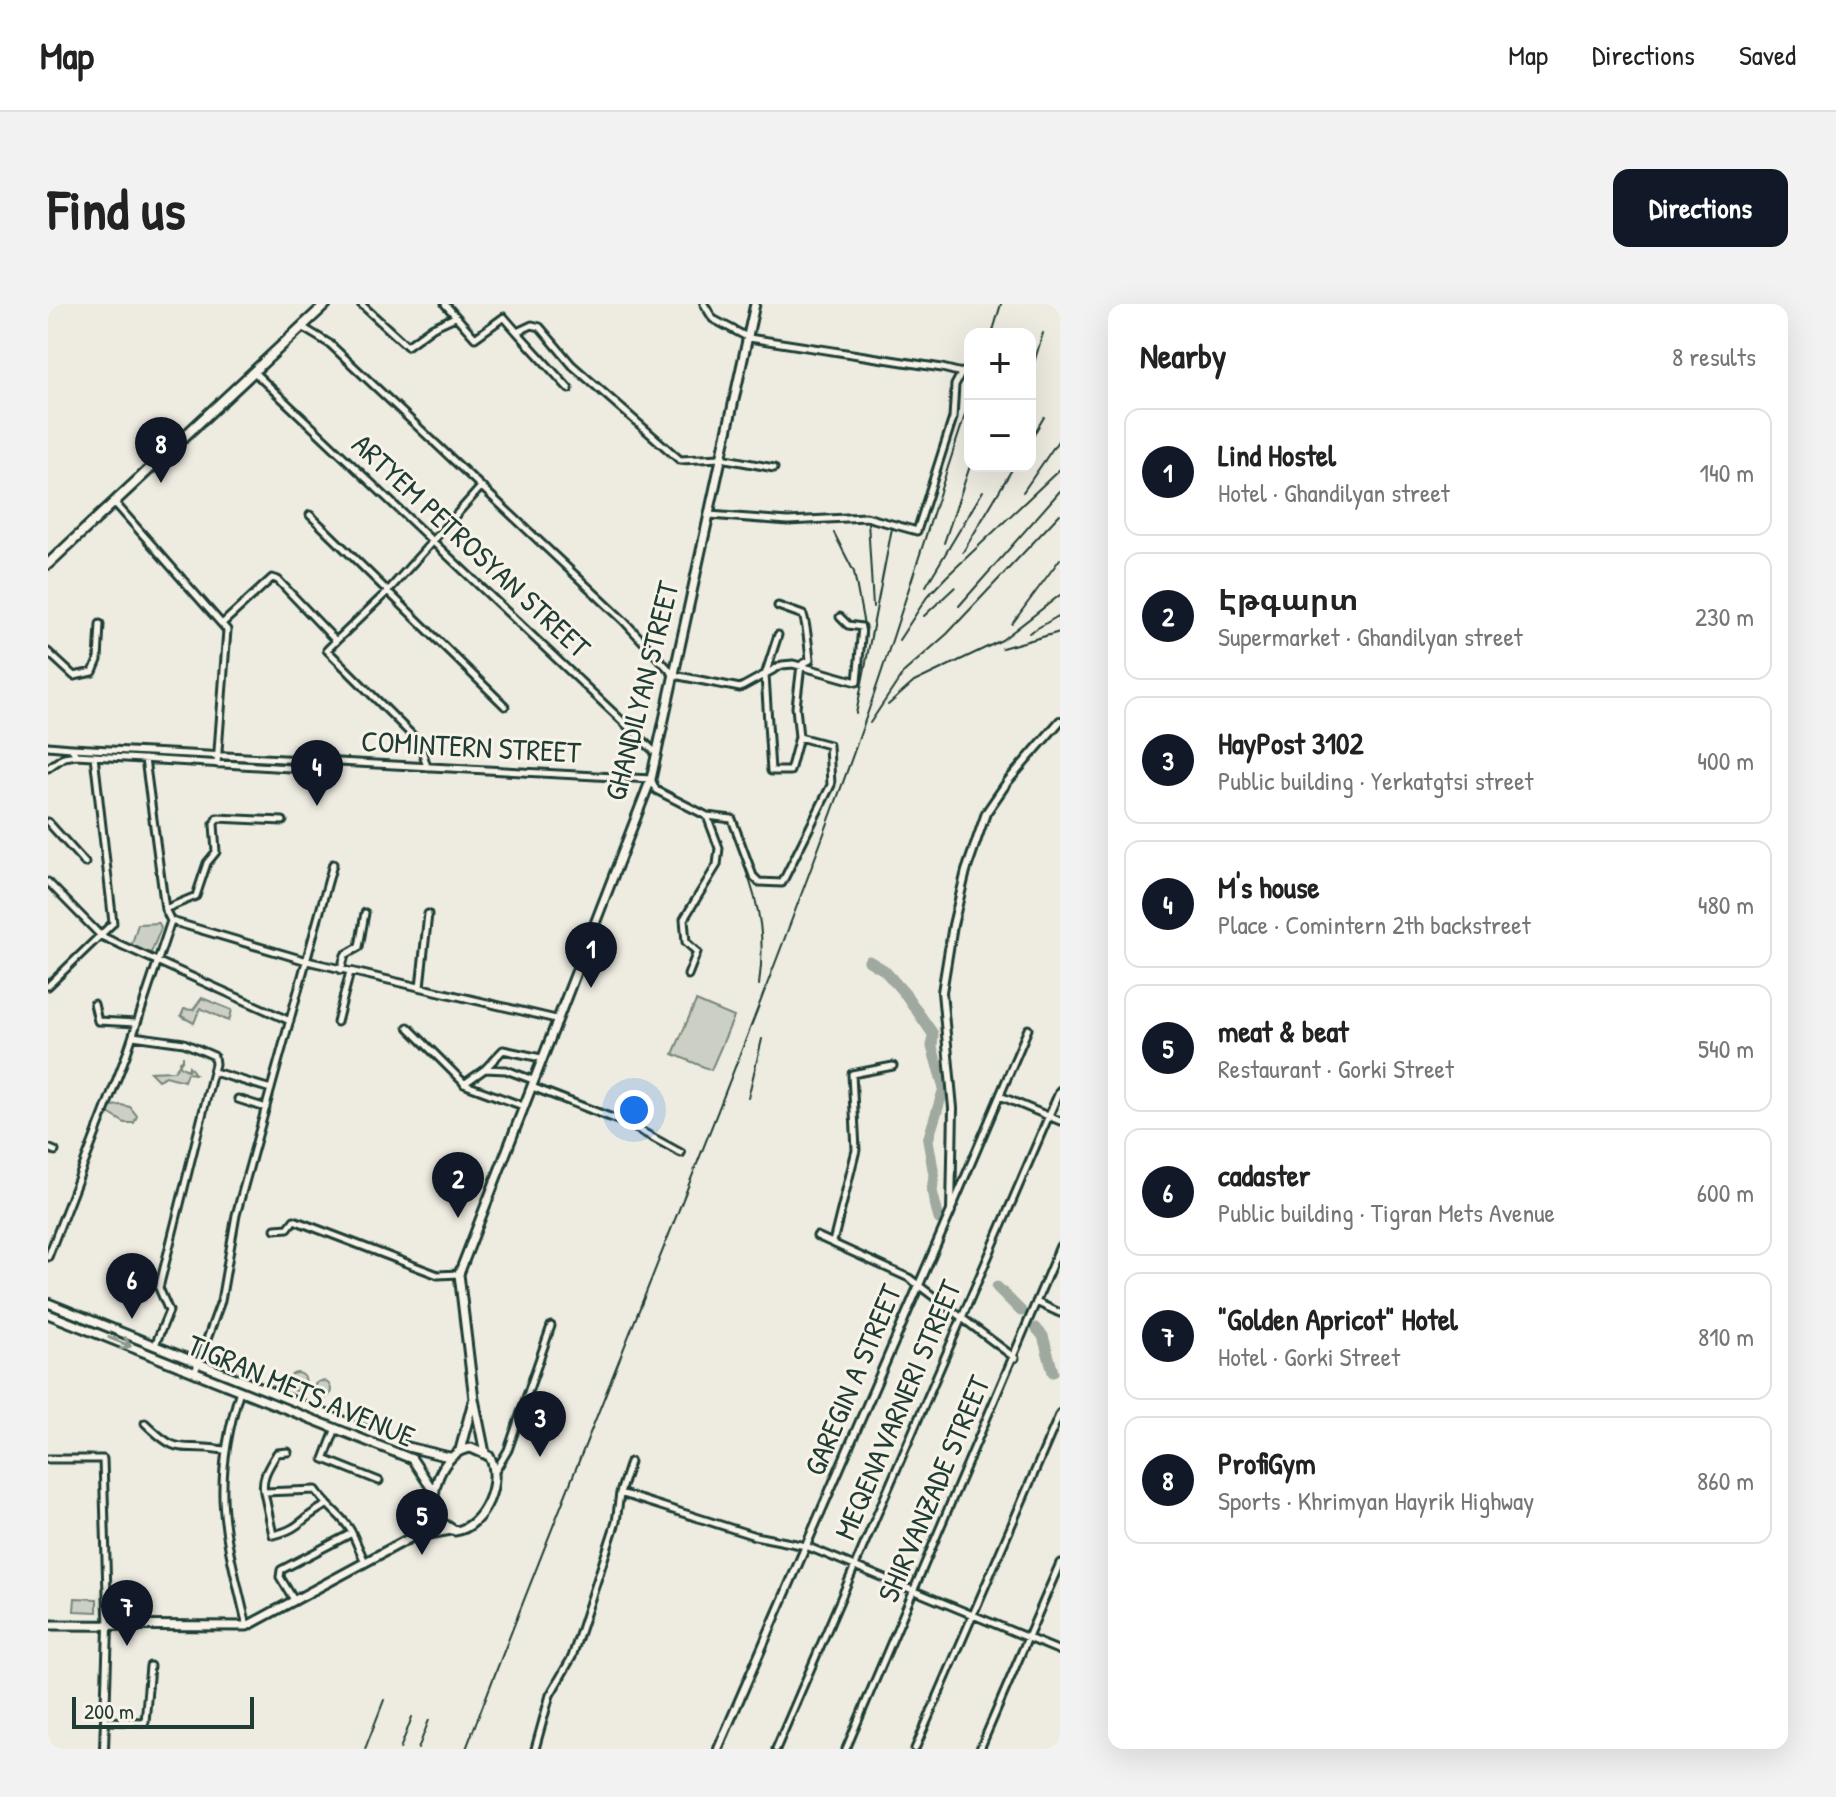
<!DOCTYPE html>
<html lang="en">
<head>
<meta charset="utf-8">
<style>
  :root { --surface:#fff; --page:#f2f2f2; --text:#222; --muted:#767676; --line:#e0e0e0; --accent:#111827 }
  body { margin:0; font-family:"Patrick Hand","Noto Sans Armenian",sans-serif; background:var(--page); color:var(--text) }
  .controls { position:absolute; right:24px; top:24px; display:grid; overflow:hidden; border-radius:16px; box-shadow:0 8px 32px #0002 }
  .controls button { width:72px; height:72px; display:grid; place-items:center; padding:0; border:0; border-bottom:2px solid var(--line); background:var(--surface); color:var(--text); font:40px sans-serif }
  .scale { position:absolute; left:24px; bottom:20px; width:182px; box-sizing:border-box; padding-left:8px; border:4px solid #1f3d34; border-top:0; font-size:22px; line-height:28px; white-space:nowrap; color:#1f3d34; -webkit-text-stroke:6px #f7f3e8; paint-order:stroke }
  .you { position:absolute; left:586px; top:806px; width:28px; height:28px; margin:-20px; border:6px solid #fff; border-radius:50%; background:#1a73e8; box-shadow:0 0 0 12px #1a73e833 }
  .badge { display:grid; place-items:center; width:52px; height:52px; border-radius:50%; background:var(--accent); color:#fff; font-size:26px; font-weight:700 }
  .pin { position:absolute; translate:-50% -66px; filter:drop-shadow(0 2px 4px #0008) }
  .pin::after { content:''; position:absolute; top:42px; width:28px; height:24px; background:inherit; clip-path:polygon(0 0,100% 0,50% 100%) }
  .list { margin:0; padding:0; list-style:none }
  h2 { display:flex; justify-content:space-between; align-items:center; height:104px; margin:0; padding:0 32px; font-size:34px }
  h2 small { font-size:26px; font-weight:400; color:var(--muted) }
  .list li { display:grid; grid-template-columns:52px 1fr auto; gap:24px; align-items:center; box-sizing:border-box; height:128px; margin:0 16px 16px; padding:0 16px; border:2px solid var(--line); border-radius:16px }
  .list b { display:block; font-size:30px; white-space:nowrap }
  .list p { margin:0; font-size:26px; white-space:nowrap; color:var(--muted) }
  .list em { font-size:26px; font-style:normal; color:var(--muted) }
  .map { position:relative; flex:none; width:1012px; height:1445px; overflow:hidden; border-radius:16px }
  header { display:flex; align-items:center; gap:48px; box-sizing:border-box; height:112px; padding:0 40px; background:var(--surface); border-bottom:2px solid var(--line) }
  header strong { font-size:38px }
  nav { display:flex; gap:44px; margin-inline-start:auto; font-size:28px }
  .intro { display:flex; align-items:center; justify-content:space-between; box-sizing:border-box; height:192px; padding:0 48px }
  h1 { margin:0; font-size:56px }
  .button { padding:20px 36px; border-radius:16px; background:var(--accent); color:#fff; font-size:28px; font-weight:700 }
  main { display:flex; gap:48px; padding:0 48px }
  aside { flex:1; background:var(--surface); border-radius:16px; box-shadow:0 8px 32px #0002 }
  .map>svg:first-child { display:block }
  .green { fill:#cccfc4; stroke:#76867c; stroke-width:2 }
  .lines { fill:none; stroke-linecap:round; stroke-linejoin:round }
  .river { stroke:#9fa99f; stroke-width:11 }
  .minor-casing { stroke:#1f3d34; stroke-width:11 }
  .tertiary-casing { stroke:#1f3d34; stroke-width:12 }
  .secondary-casing { stroke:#1f3d34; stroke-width:13 }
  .trunk-casing { stroke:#1f3d34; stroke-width:14 }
  .minor { stroke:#f7f3e8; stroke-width:5 }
  .tertiary { stroke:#f7f3e8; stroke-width:6 }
  .secondary { stroke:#f7f3e8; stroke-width:7 }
  .trunk { stroke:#f7f3e8; stroke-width:8 }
  .rail { stroke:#1f3d34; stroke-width:2 }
  .oneway { stroke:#8b988e }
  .labels { text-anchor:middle; stroke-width:6; stroke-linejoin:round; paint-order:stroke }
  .street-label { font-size:30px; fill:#1f3d34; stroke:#f7f3e8 }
</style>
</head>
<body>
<header>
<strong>Map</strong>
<nav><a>Map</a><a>Directions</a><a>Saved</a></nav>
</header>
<div class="intro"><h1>Find us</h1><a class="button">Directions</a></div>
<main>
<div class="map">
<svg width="1012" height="1445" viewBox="0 0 1012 1445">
  <rect width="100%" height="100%" fill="#eeece1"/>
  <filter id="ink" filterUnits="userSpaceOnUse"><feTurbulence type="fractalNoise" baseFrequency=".0125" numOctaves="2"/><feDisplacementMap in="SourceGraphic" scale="16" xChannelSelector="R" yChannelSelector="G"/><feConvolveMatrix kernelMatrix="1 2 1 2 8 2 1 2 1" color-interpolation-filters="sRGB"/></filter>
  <g filter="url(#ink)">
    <path class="green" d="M111,619L113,624L103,649L83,643L90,620Z
      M154,694L184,706L181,717L152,704L146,719L133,712L136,705L145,706Z
      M648,697L686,713L663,766L625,750Z
      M135,752V755L131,758L133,763L140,766L141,762L147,770L139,769L136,777L118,772L110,776L102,768L126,767L135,755Z
      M73,801L82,803L89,812L86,819H77L60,809L64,802Z
      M240 1078a9 9 0 1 1 18 0a9 9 0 1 1-18 0Z
      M265 1086a9 9 0 1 1 18 0a9 9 0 1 1-18 0Z
      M27,1294L49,1295V1308L26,1307Z"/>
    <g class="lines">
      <path class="river" d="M821,657L836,666L858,691L885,730L884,743L896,784L880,836L886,871L884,887L891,915
        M949,983L973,1007
        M988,1024L995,1032L1005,1068"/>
      <g class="minor-casing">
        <path id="minor" d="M313,0L359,42L385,23L407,13
          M397,0L427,34L456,13L469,28L484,21L492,23L524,61L632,156L673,154L726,164
          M656,0L665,15L701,34L894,64L922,71
          M254,23L282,40L576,317L626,371L692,384L734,361L745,360L809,378L814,323L800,321L792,313
          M469,28L521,85
          M206,68L609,450
          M67,199L179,326L169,460
          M262,211L457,402
          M661,211L740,217L818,213L869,227L905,114L907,81L914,68
          M176,318L224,274L230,276L288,337L279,346L372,439L379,463
          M730,331L717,371L723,467H742L751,433
          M288,337L340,287L432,184
          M0,348L26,372L45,368L50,356L52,320
          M0,442L23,444L28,451L258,465L272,457L603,475L608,486L659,512L671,544L669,561L636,615L638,638L649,648L640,671
          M24,444L255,456L263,459
          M0,464L16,453L28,451
          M659,512L684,515L705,572L711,578L734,579L783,481L781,441L751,433L748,403L753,361L762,356C761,346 758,318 755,311L730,302
          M0,518L37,559
          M0,578L53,632L242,717
          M117,605L148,592L159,559L168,548L166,520L169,514L235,517
          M123,617L259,657L508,715
          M293,666L297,651L311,643L317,609
          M0,682L65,619L46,452
          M372,683L380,610
          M46,700L50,717L89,719
          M289,718L302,668
          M360,723L418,781L475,802
          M85,732L136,739L166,752L167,760L111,984L121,1007L107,1041
          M437,765L455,746L493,754
          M166,768L223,785
          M416,780L437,765L458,766L485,776
          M484,783L580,820L633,849
          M952,792L1012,817
          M190,795L218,804
          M0,844L7,847
          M904,904L980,725
          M227,925L240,924L246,916L390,971L411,970
          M769,932L861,974L967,1054
          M785,938L808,846L804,770L845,762
          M0,953L79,749L123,617L117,605L97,455
          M988,998L1012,1009
          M147,1068L173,997L188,911L285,560
          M192,1086C162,1185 176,1225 199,1322
          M97,1119C134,1155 130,1138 176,1146
          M288,1124L276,1155L331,1177
          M240,1148L229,1149C221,1163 213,1173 216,1188L268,1186C280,1205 296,1212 304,1229
          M0,1155H55L60,1323
          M448,1166L460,1146L503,1022
          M216,1188L225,1231C253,1225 254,1213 277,1202
          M572,1189L707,1232L758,1242L1012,1347
          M246,1296L232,1273L233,1266L304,1229L317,1258
          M57,1417L97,1418L102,1362
          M487,1445L502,1391L524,1353L568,1218L572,1189L582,1158
          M728,1445L1012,786
          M798,1445L1012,942
          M867,1445L1012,1109
          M932,1445L1012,1259"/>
      </g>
      <g class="tertiary-casing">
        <path id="tertiary" d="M56,1445L60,1324
          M670,1445L903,907L905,804L894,688L905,621L918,567L938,509L960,477L1012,417"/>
      </g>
      <g class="secondary-casing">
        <path id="secondary" d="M0,999L360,1143L401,1153
          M0,1010L364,1155L386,1188
          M423,1144L441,1152C456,1175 436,1224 407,1227L390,1216C378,1192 394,1146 423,1144Z
          M412,1146L425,1097
          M437,1149L426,1095L411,970L603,475L707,0
          M365,1233L386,1207
          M0,1321L199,1322L364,1233L403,1226"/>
      </g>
      <g class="trunk-casing">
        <path id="trunk" d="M0,260L278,0"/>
      </g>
      <use href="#minor" class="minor"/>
      <use href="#tertiary" class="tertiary"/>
      <use href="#secondary" class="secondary"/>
      <use href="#trunk" class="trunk"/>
      <path class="rail" d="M944,30L953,0
        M982,72L995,29
        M982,137L996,113
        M975,188L1012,134
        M820,217L825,303
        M786,229L806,268L818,332
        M896,239L922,162
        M915,248L966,162
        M878,282L935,187
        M911,302L1012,187
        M876,312L907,283
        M964,320L1012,255
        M981,329L1012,311
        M851,336L879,293L899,272L1012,165
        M954,344L1012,328
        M840,401L866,378L954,336L1012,291
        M808,410L844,224
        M822,419L856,368L899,330L1012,210
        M697,564C713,605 717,637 711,681
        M700,794L714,735
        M317,1445L336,1396
        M352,1445L364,1413
        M370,1445L381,1416
        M418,1445C538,1132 668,823 784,508C835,373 876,234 922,96"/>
    </g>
    <defs><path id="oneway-shaft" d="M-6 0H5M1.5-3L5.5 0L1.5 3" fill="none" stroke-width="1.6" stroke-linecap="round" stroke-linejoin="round" transform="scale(2)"/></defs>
    <use class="oneway" href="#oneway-shaft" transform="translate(72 1038) rotate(22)"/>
  </g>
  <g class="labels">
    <g class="street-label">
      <text transform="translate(423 242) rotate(43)" y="10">ARTYEM PETROSYAN STREET</text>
      <text transform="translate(594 387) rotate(-76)" y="10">GHANDILYAN STREET</text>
      <text transform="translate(423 443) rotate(3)" y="10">COMINTERN STREET</text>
      <text transform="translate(805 1076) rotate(-67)" y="10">GAREGIN A STREET</text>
      <text transform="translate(253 1087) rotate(23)" y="10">TIGRAN METS AVENUE</text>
      <text transform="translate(850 1106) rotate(-67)" y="10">MEQENAVARNERI STREET</text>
      <text transform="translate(886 1185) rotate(-67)" y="10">SHIRVANZADE STREET</text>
    </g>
  </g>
</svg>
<div class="controls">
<button>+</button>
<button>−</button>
</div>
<div class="scale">200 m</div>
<div class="you"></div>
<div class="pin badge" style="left:543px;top:684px">1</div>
<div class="pin badge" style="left:410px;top:914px">2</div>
<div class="pin badge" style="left:492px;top:1153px">3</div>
<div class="pin badge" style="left:269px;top:502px">4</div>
<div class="pin badge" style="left:374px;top:1251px">5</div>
<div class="pin badge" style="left:84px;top:1015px">6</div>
<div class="pin badge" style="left:79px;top:1342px">7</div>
<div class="pin badge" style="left:113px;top:179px">8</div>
</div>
<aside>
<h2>Nearby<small>8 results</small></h2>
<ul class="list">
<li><span class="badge">1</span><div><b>Lind Hostel</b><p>Hotel · Ghandilyan street</p></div><em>140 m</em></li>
<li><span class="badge">2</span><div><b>Էթգարտ</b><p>Supermarket · Ghandilyan street</p></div><em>230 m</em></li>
<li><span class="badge">3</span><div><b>HayPost 3102</b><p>Public building · Yerkatgtsi street</p></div><em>400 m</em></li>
<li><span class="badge">4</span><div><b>M's house</b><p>Place · Comintern 2th backstreet</p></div><em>480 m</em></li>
<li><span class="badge">5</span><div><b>meat &amp; beat</b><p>Restaurant · Gorki Street</p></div><em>540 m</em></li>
<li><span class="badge">6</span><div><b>cadaster</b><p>Public building · Tigran Mets Avenue</p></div><em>600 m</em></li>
<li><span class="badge">7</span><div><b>&quot;Golden Apricot&quot; Hotel</b><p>Hotel · Gorki Street</p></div><em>810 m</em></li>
<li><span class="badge">8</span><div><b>ProfiGym</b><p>Sports · Khrimyan Hayrik Highway</p></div><em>860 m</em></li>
</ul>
</aside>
</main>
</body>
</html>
